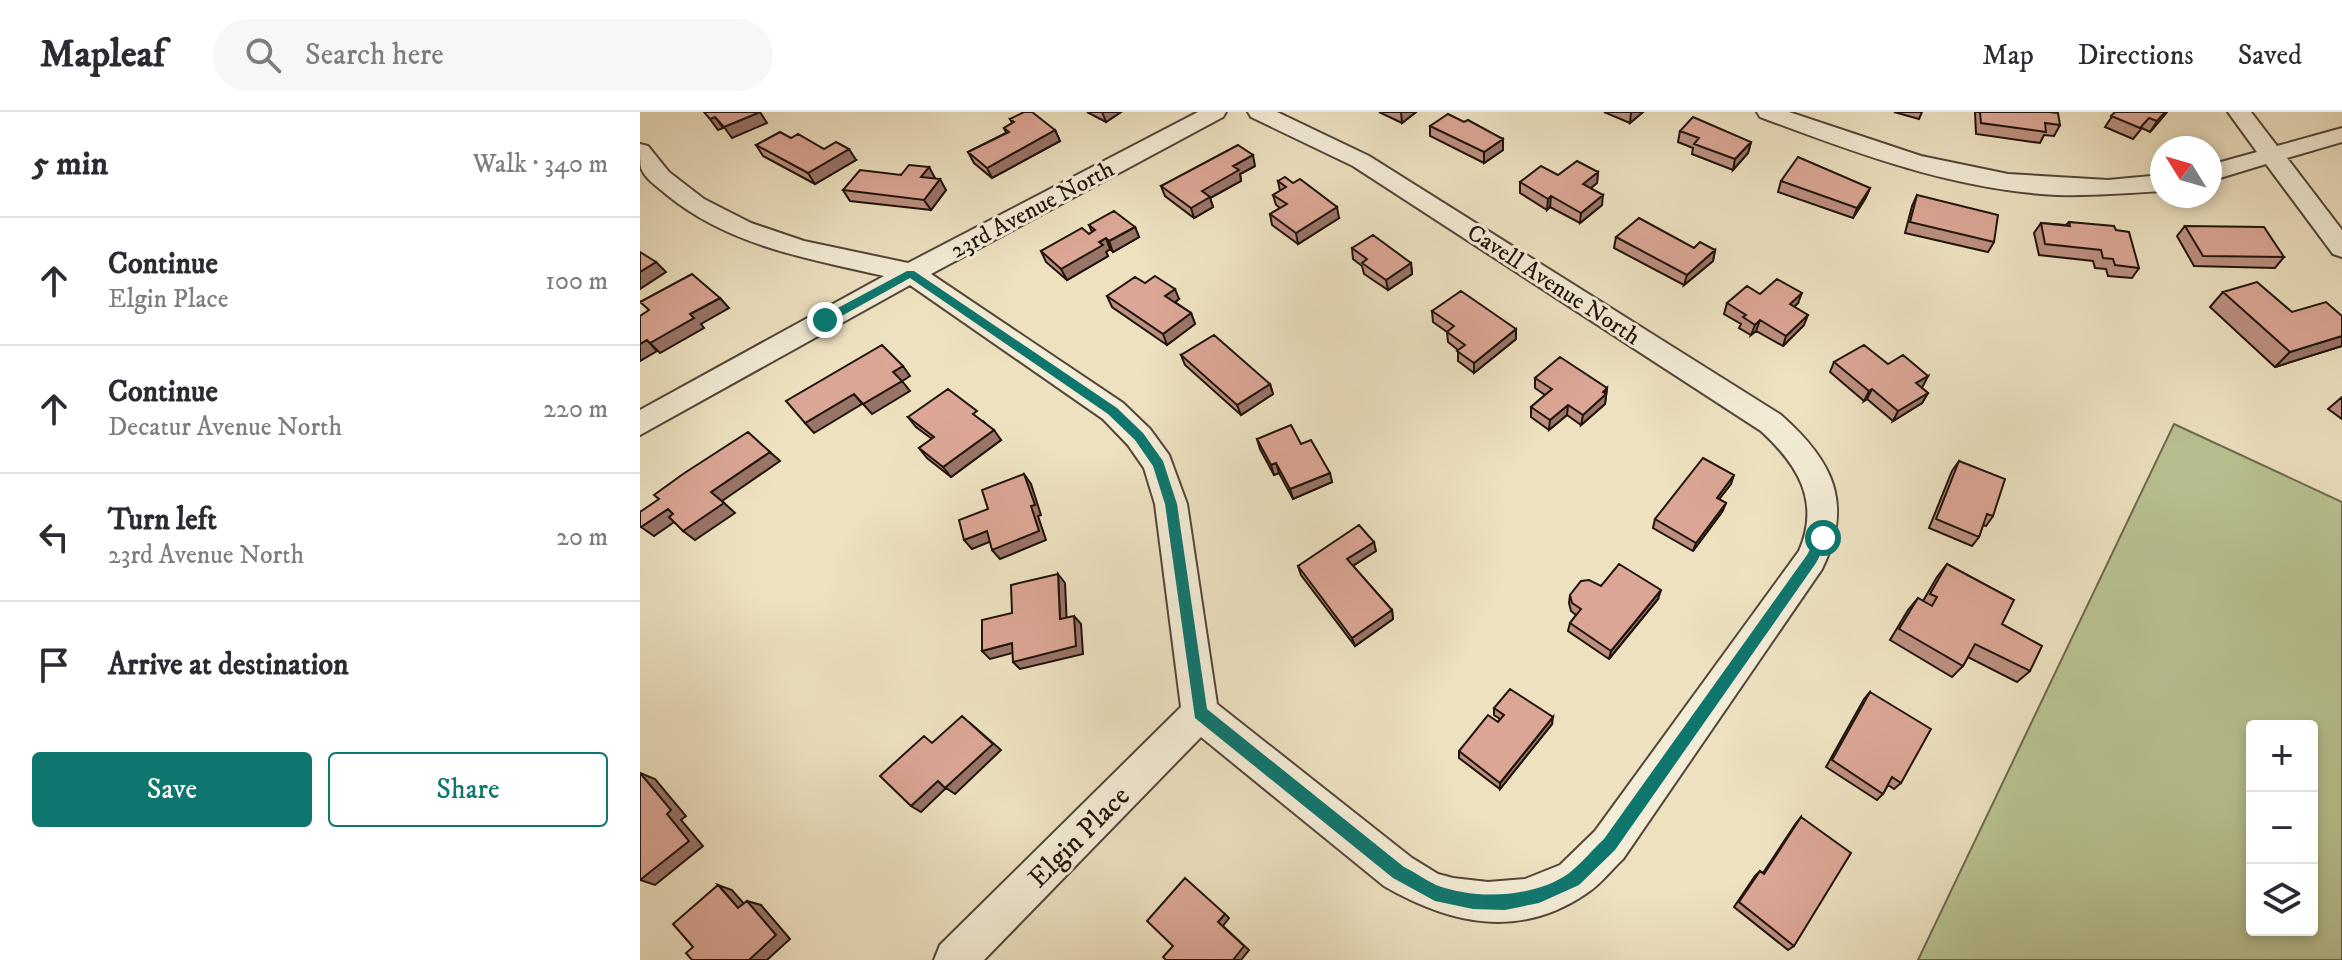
<!DOCTYPE html>
<html lang="en">
<head>
<meta charset="utf-8">
<style>
  :root { --surface:#fff; --page:#f7f7f7; --text:#2b2b33; --muted:#7c7c81; --line:#e1e1e2; --accent:#0f766e }
  body { margin:0; font-family:"IM FELL DW Pica",serif; background:var(--page); color:var(--text) }
  .controls { position:absolute; right:24px; bottom:24px; display:grid; overflow:hidden; border-radius:8px; box-shadow:0 4px 12px #0003 }
  .controls button { width:72px; height:72px; display:grid; place-items:center; padding:0; border:0; border-bottom:2px solid var(--line); background:var(--surface); color:var(--text); font:40px sans-serif }
  .compass { position:absolute; left:1510px; top:24px; width:72px; height:72px; border-radius:50%; background:var(--surface); box-shadow:0 4px 12px #0003; rotate:307deg }
  .stop { position:absolute; width:24px; height:24px; margin:-18px; border:6px solid #0f766e; border-radius:50%; background:#fff }
  .stop.end { background:#0f766e; border-color:#fff; box-shadow:0 2px 8px #0008 }
  .list { margin:0; padding:0; list-style:none }
  h2 { display:flex; justify-content:space-between; align-items:center; height:104px; margin:0; padding:0 32px; font-size:34px }
  h2 small { font-size:26px; font-weight:400; color:var(--muted) }
  .list li { display:grid; grid-template-columns:52px 1fr auto; gap:24px; align-items:center; box-sizing:border-box; height:128px; padding:0 32px; border-top:2px solid var(--line) }
  .list b { display:block; font-size:30px; white-space:nowrap }
  .list p { margin:0; font-size:26px; white-space:nowrap; color:var(--muted) }
  .list em { font-size:26px; font-style:normal; color:var(--muted) }
  .actions { display:flex; gap:16px; padding:24px 32px }
  .actions a { flex:1; padding:18px 0; border:2px solid var(--accent); border-radius:8px; text-align:center; font-size:28px; color:var(--accent) }
  .actions .main { background:var(--accent); color:#fff }
  .icon { flex:none; width:44px; height:44px; fill:none; stroke:currentColor; stroke-width:2; stroke-linecap:round; stroke-linejoin:round }
  .map { position:relative; flex:none; width:1702px; height:848px; overflow:hidden }
  header { display:flex; align-items:center; gap:48px; box-sizing:border-box; height:112px; padding:0 40px; background:var(--surface); border-bottom:2px solid var(--line) }
  header strong { font-size:38px }
  nav { display:flex; gap:44px; margin-inline-start:auto; font-size:28px }
  .search { width:560px; height:72px; background:var(--page); display:flex; align-items:center; gap:20px; box-sizing:border-box; padding:0 28px; border-radius:44px; color:var(--muted); font-size:30px }
  main { display:flex }
  aside { flex:1; background:var(--surface) }
  .map>svg:first-child { display:block }
  .green { fill:#b9c291; stroke:#6c6a4e; stroke-width:2; fill-rule:evenodd }
  .lines { fill:none; stroke-linecap:round; stroke-linejoin:round }
  .minor-casing { stroke:#534638; stroke-width:4 }
  .minor { fill:#f3ecd6; fill-rule:evenodd }
  .wall { fill:#bc8f80; stroke:#20130b; stroke-width:2 }
  .shaded-wall { fill:#997468; stroke:#20130b; stroke-width:2 }
  .building { fill:#dba695; stroke:#20130b; stroke-width:2 }
  .route { fill:#0f766e }
  .labels { text-anchor:middle; stroke-width:6; stroke-linejoin:round; paint-order:stroke }
  .street-label { font-size:24px; fill:#20130b; stroke:#f3ecd6 }
  .near-street-label { font-size:28px; fill:#20130b; stroke:#f3ecd6 }
</style>
</head>
<body>
<header>
<strong>Mapleaf</strong>
<div class="search"><svg class="icon" aria-label="search" viewBox="0 0 24 24"><circle cx="10" cy="10" r="6"/><path d="M15 15l6 6"/></svg>Search here</div>
<nav><a>Map</a><a>Directions</a><a>Saved</a></nav>
</header>
<main>
<aside>
<h2>5 min<small>Walk · 340 m</small></h2>
<ul class="list">
<li><svg class="icon" aria-label="ahead" viewBox="0 0 24 24"><path d="M12 20V5M6 11l6-6 6 6"/></svg><div><b>Continue</b><p>Elgin Place</p></div><em>100 m</em></li>
<li><svg class="icon" aria-label="ahead" viewBox="0 0 24 24"><path d="M12 20V5M6 11l6-6 6 6"/></svg><div><b>Continue</b><p>Decatur Avenue North</p></div><em>220 m</em></li>
<li><svg class="icon" aria-label="left" viewBox="0 0 24 24"><path d="M17 20v-9H6M10 6l-5 5 5 5"/></svg><div><b>Turn left</b><p>23rd Avenue North</p></div><em>20 m</em></li>
<li><svg class="icon" aria-label="arrive" viewBox="0 0 24 24"><path d="M6 21V4h12l-3 4 3 4H6"/></svg><div><b>Arrive at destination</b></div></li>
</ul>
<div class="actions"><a class="main">Save</a><a>Share</a></div>
</aside>
<div class="map">
<svg width="1702" height="848" viewBox="0 0 1702 848">
  <rect width="100%" height="100%" fill="#ede1c0"/>
  <filter id="stains"><feTurbulence type="fractalNoise" baseFrequency=".0025" numOctaves="4"/><feColorMatrix values="0 0 0 0 .2 0 0 0 0 .09 0 0 0 0 .02 0 0 0 .5 -.17"/></filter>
  <radialGradient id="worn" r=".72"><stop offset=".6" stop-color="#630" stop-opacity="0"/><stop offset="1" stop-color="#630" stop-opacity=".3"/></radialGradient>
  <path class="green" d="M1534,312L1702,390V848H1278ZM1612,614H1672V818H1612Z"/>
  <g class="lines">
    <g class="minor-casing">
      <path id="minor" d="M558,0H586L583,5L291,162L483,291L510,317L529,343L547,392L577,592L772,746L798,762L813,766L848,770L885,767L920,753L955,719L1159,439C1181,389 1157,352 1121,319L713,54L611,5L608,0H637L729,44L1141,303C1193,349 1214,391 1182,457L983,747C971,758 961,772 947,781C879,828 810,812 744,774L561,625L344,848H294L300,833L541,595L515,392L504,356L488,333L463,307L270,173L0,323V298L244,164C168,147 88,133 27,83C18,75 5,67 1,56C0,50 0,39 0,32L8,34L29,60L64,87L111,111L164,129L268,151Z
        M1117,0H1149L1281,44L1368,62L1468,68L1522,63V79C1487,81 1452,84 1417,83C1314,78 1216,41 1120,5Z
        M1588,0H1611L1637,34L1702,16V30L1647,46L1702,118V145L1693,142L1626,52L1570,69V53L1617,40Z"/>
    </g>
    <use href="#minor" class="minor"/>
  </g>
  <path class="wall" d="M447,0H481L466,10Z
    M739,0H776L762,11Z
    M964,0H1003L990,11Z
    M1254,0H1282L1279,7Z
    M1335,0H1409L1420,13L1414,24L1404,23L1400,31L1336,22Z
    M1475,0H1527L1510,20L1502,16L1493,27L1465,15Z
    M370,7L415,18L420,29L352,66L334,51L328,40L366,21L364,16L372,11Z
    M824,10L863,27V38L844,51L790,24V14Z
    M1040,19L1111,30L1108,41L1093,58L1052,42L1053,36L1038,30Z
    M151,26L184,37L216,48L175,72L123,44L116,33Z
    M615,54L600,62L601,69L570,86L573,95L554,106L525,84L521,74Z
    M289,55L294,67L306,78L291,98L210,89L203,78Z
    M958,60L957,71L951,76L962,93L940,111L910,95L907,98L880,81V70L918,63Z
    M638,69L699,106L658,132L632,113L630,102L640,96L636,93L633,83L640,79Z
    M1141,69L1230,76L1225,87L1213,106L1138,80Z
    M1277,83L1354,130L1348,140L1265,121L1272,94Z
    M1429,110L1476,118L1499,156L1492,166L1468,164L1466,157L1455,156L1453,149L1399,143L1394,121L1401,111L1426,113Z
    M449,113L495,115L499,125L473,140L470,137L466,140L468,144L427,168L406,150L401,139L449,122L452,120Z
    M1545,114L1644,145L1635,156L1554,154L1537,124Z
    M976,125L1054,136L1075,138L1073,149L1044,173L974,136Z
    M712,136L771,151L772,162L748,178L724,162L722,154L713,147Z
    M505,171L539,187L535,190L551,201L555,212L527,233L472,195L467,184Z
    M1583,180L1652,200L1702,204V234L1635,255L1570,195Z
    M1120,182L1158,191L1154,195L1164,213L1143,234L1116,219L1111,223L1099,216L1101,212L1084,202L1087,191Z
    M792,199L876,217V227L834,261L818,249V238L808,230L807,220L793,210Z
    M541,243L630,272L633,282L601,303L545,253Z
    M1194,250L1288,264L1281,275L1288,281L1282,291L1253,309L1227,287L1224,289L1190,260Z
    M895,266L967,276L965,292L941,313L927,303L909,318L891,305V295L905,283L895,276Z
    M1702,285V307L1688,297Z
    M268,305L343,309L361,328L311,365L287,346L279,336L292,327L276,315Z
    M617,327L661,332L692,370L653,387L639,361L634,363L620,337Z
    M1319,349L1353,404L1346,414L1343,413L1339,425L1332,434L1289,416L1312,359Z
    M1091,372L1079,387L1086,391L1082,400L1053,439L1013,416L1015,407Z
    M736,439L713,454L752,498L753,507L715,534L661,463L658,454Z
    M1307,452L1362,512L1390,559L1377,570L1328,545L1323,554L1312,565L1250,528L1268,498L1278,486L1283,489L1297,465Z
    M961,474L1018,487L969,547L928,519L930,511L936,503L931,499L929,491L930,483Z
    M1230,580L1261,671L1254,677L1248,673L1243,682L1237,688L1186,655L1224,587Z
    M854,596L912,612L860,677L819,646V639L858,610L860,607L854,603Z
    M1161,705L1154,834L1148,838L1094,795L1115,764L1120,759L1123,761L1156,711Z"/>
  <path class="shaded-wall" d="M120,0L127,11L92,26L84,15Z
    M462,0H481L466,10Z
    M761,0H776L762,11Z
    M992,0H1003L990,11L991,1Z
    M1525,0H1527L1510,20L1517,9Z
    M75,5L83,16L78,18L70,7Z
    M415,18L420,29L352,66L347,56Z
    M863,27V38L844,51V40Z
    M1111,30L1108,41L1093,58L1095,47Z
    M209,37L216,48L175,72L168,61Z
    M613,43L615,54L600,62L601,69L570,86L573,95L554,106L551,96L562,79L593,54Z
    M289,55L295,66L287,76L281,65Z
    M958,60L957,71L942,83L943,72Z
    M300,67L306,78L291,98L284,88Z
    M1230,76L1225,87L1213,106L1217,96Z
    M963,83L962,93L940,111L941,101Z
    M911,84L910,95L907,98L908,87Z
    M697,95L699,106L658,132L656,121Z
    M495,115L499,125L473,140L469,129Z
    M466,126L470,137L466,140L468,144L427,168L421,157Z
    M1075,138L1073,149L1044,173L1047,163Z
    M16,150L26,160L0,177V160Z
    M771,151L772,162L748,178L746,168Z
    M535,177L539,187L529,195L525,184Z
    M1162,181L1158,191L1146,203L1150,192Z
    M80,186L89,196L61,212L64,216L20,241L10,231L50,202Z
    M551,201L555,212L527,233L523,222Z
    M1168,203L1164,213L1143,234L1146,224Z
    M1120,208L1116,219L1111,223L1115,213Z
    M876,217V227L834,261V251Z
    M1702,224V234L1635,255L1650,240Z
    M7,228L17,239L0,249V232Z
    M263,254L270,264L261,270L253,260Z
    M1288,264L1283,274L1271,281L1276,271Z
    M262,269L270,279L232,302L223,292Z
    M630,272L633,282L601,303L597,293Z
    M967,276L965,292L941,313L943,303Z
    M1232,277L1227,287L1224,289L1229,279Z
    M1288,281L1282,291L1253,309L1258,299Z
    M214,282L222,292L174,321L165,311Z
    M928,293L927,303L909,318L910,308Z
    M354,318L361,328L311,365L303,355Z
    M130,340L140,349L82,389L95,401L55,428L43,419L71,380Z
    M636,351L639,361L634,363L631,353Z
    M690,361L692,370L653,387L650,377Z
    M384,362L391,372L401,403L398,404L406,428L360,447L352,438Z
    M1094,363L1091,372L1073,395L1077,386Z
    M1086,391L1082,400L1053,439L1056,431Z
    M28,397L40,406L14,424L1,415Z
    M347,419L354,428L332,437L324,428Z
    M734,430L736,439L709,456L707,447Z
    M418,462L425,471L427,515L420,507Z
    M1021,478L1018,487L969,547L971,539Z
    M752,498L753,507L715,534L712,526Z
    M434,504L441,512L443,542L380,557L373,550Z
    M372,531L380,539L350,547L342,539Z
    M913,605L912,612L860,677V671Z
    M330,611L361,638L315,682L306,676L281,700L271,694Z
    M0,661L15,667L46,704L41,708L63,734L15,773L0,768Z
    M78,773L92,778L112,801L98,796Z
    M107,789L121,793L150,827L127,848H109Z
    M585,802L589,806L583,814L609,838L601,848H593L578,810Z"/>
  <path class="building" d="M64,0H120L84,15L75,5L70,7Z
    M384,0H392L415,18L347,56L328,40L369,20L364,16L374,10L370,7Z
    M1340,0H1409L1418,1L1420,13L1405,11L1406,20L1341,11Z
    M1475,0H1525L1517,9L1509,6L1500,16L1471,4Z
    M808,2L824,10L828,8L863,27L844,40L790,14Z
    M1053,5L1111,30L1095,47L1054,32L1059,26L1040,19Z
    M140,20L151,26L158,22L184,37L196,30L209,37L168,61L116,33Z
    M598,33L613,43L593,54L599,58L562,79L570,85L551,96L521,74Z
    M1158,45L1230,76L1217,96L1141,69Z
    M937,49L958,60L943,72L963,83L941,101L911,84L908,87L880,70L901,54L918,63Z
    M269,53L289,55L281,65L300,67L284,88L203,78L220,58L261,63Z
    M645,65L653,71L660,67L697,95L656,121L630,102L647,92L633,83L646,75L638,69Z
    M1277,83L1358,103L1354,130L1270,110Z
    M474,99L495,115L469,129L466,126L459,130L463,133L421,157L401,139L442,116L449,122L455,118L449,113Z
    M999,106L1054,136L1060,130L1075,138L1047,163L976,125Z
    M1429,110L1474,114L1476,118L1489,120L1499,156L1475,153L1473,147L1463,146L1461,138L1405,132L1401,111L1430,114Z
    M1545,114L1624,115L1644,145L1563,144Z
    M733,123L771,151L746,168L722,151L727,147L712,136Z
    M0,140L16,150L0,160Z
    M52,162L80,186L50,202L54,206L10,231L7,228L0,232V204L9,198L0,190Z
    M515,164L535,177L525,184L551,201L523,222L467,184L495,165L505,171Z
    M1137,167L1162,181L1150,192L1168,203L1146,224L1120,208L1115,213L1103,205L1106,203L1087,191L1107,174L1120,182Z
    M1617,170L1652,200L1686,190L1702,204V224L1650,240L1583,180Z
    M821,179L876,217L834,251L817,239L825,233L807,220L814,214L792,199Z
    M574,223L630,272L597,293L541,243Z
    M242,233L263,254L253,260L262,269L223,292L214,282L165,311L146,289Z
    M1224,233L1248,252L1263,243L1288,264L1276,271L1288,281L1258,299L1232,277L1229,279L1194,250Z
    M920,245L967,276L963,280L966,282L943,303L928,293L910,308L891,295L912,277L895,266Z
    M308,277L337,299L333,302L354,318L303,355L279,336L294,325L268,305Z
    M651,313L661,332L671,328L690,361L650,377L636,351L631,353L617,327Z
    M108,320L130,340L71,380L84,391L43,419L29,405L33,402L28,397L1,415L0,414V400L19,387L14,383L43,362Z
    M1063,346L1094,363L1077,386L1086,391L1056,431L1015,407Z
    M1319,349L1365,367L1353,404L1347,402L1339,425L1296,407Z
    M384,362L395,393L391,394L399,419L352,438L347,419L324,428L319,408L348,397L342,378Z
    M719,413L734,430L707,447L752,498L712,526L658,454Z
    M979,452L1021,478L971,539L930,511L941,497L932,491L930,483L941,469L949,468L961,474Z
    M1307,452L1374,488L1362,512L1402,534L1390,559L1335,532L1323,554L1259,517L1278,486L1292,494L1297,485L1290,482Z
    M418,462L420,507L434,504L436,534L373,550L372,531L342,539V508L372,501L371,473Z
    M870,577L913,605L860,671L819,639L848,603L858,610L864,603L854,596Z
    M1230,580L1291,617L1261,671L1252,665L1243,682L1192,648Z
    M322,604L353,632L305,676L298,669L271,694L240,664L284,624L292,631Z
    M0,661L31,698L27,702L49,729L0,768Z
    M1161,705L1211,741L1154,834L1099,790L1120,759L1124,762Z
    M545,766L585,802L578,810L604,834L593,848H526L523,845L533,834L507,809Z
    M78,773L98,796L107,789L136,823L109,848H52L46,841L53,835L33,812Z"/>
  <path class="route" d="M267,159H274L477,296L503,321L523,349L537,392L567,597L764,755C775,760 785,768 796,773C835,788 893,786 928,762C941,752 952,738 964,727L1167,443L1178,422L1183,421L1189,426L1176,451L975,738L939,773L899,791L865,798L833,797L795,789L753,766L555,606L525,392L513,354L495,328L468,302L270,166L189,211H181V205Z"/>
  <g class="labels">
    <g class="street-label">
      <text transform="translate(392 97) rotate(-28)" y="8">23rd Avenue North</text>
      <text transform="translate(914 172) rotate(33)" y="8">Cavell Avenue North</text>
    </g>
    <g class="near-street-label">
      <text transform="translate(438 724) rotate(-45)" y="10">Elgin Place</text>
    </g>
  </g>
  <rect width="100%" height="100%" filter="url(#stains)"/>
  <rect width="100%" height="100%" fill="url(#worn)"/>
</svg>
<div class="controls">
<button>+</button>
<button>−</button>
<button><svg class="icon" aria-label="layers" viewBox="0 0 24 24"><path d="M12 4l9 5-9 5-9-5zM3 14l9 5 9-5"/></svg></button>
</div>
<svg class="compass" viewBox="-18 -18 36 36"><path d="M0-13l5 13h-10z" fill="#e53935"/><path d="M0 13l5-13h-10z" fill="#7c7c81"/></svg>
<div class="stop" style="left:1183px;top:426px"></div>
<div class="stop end" style="left:185px;top:208px"></div>
</div>
</main>
</body>
</html>
